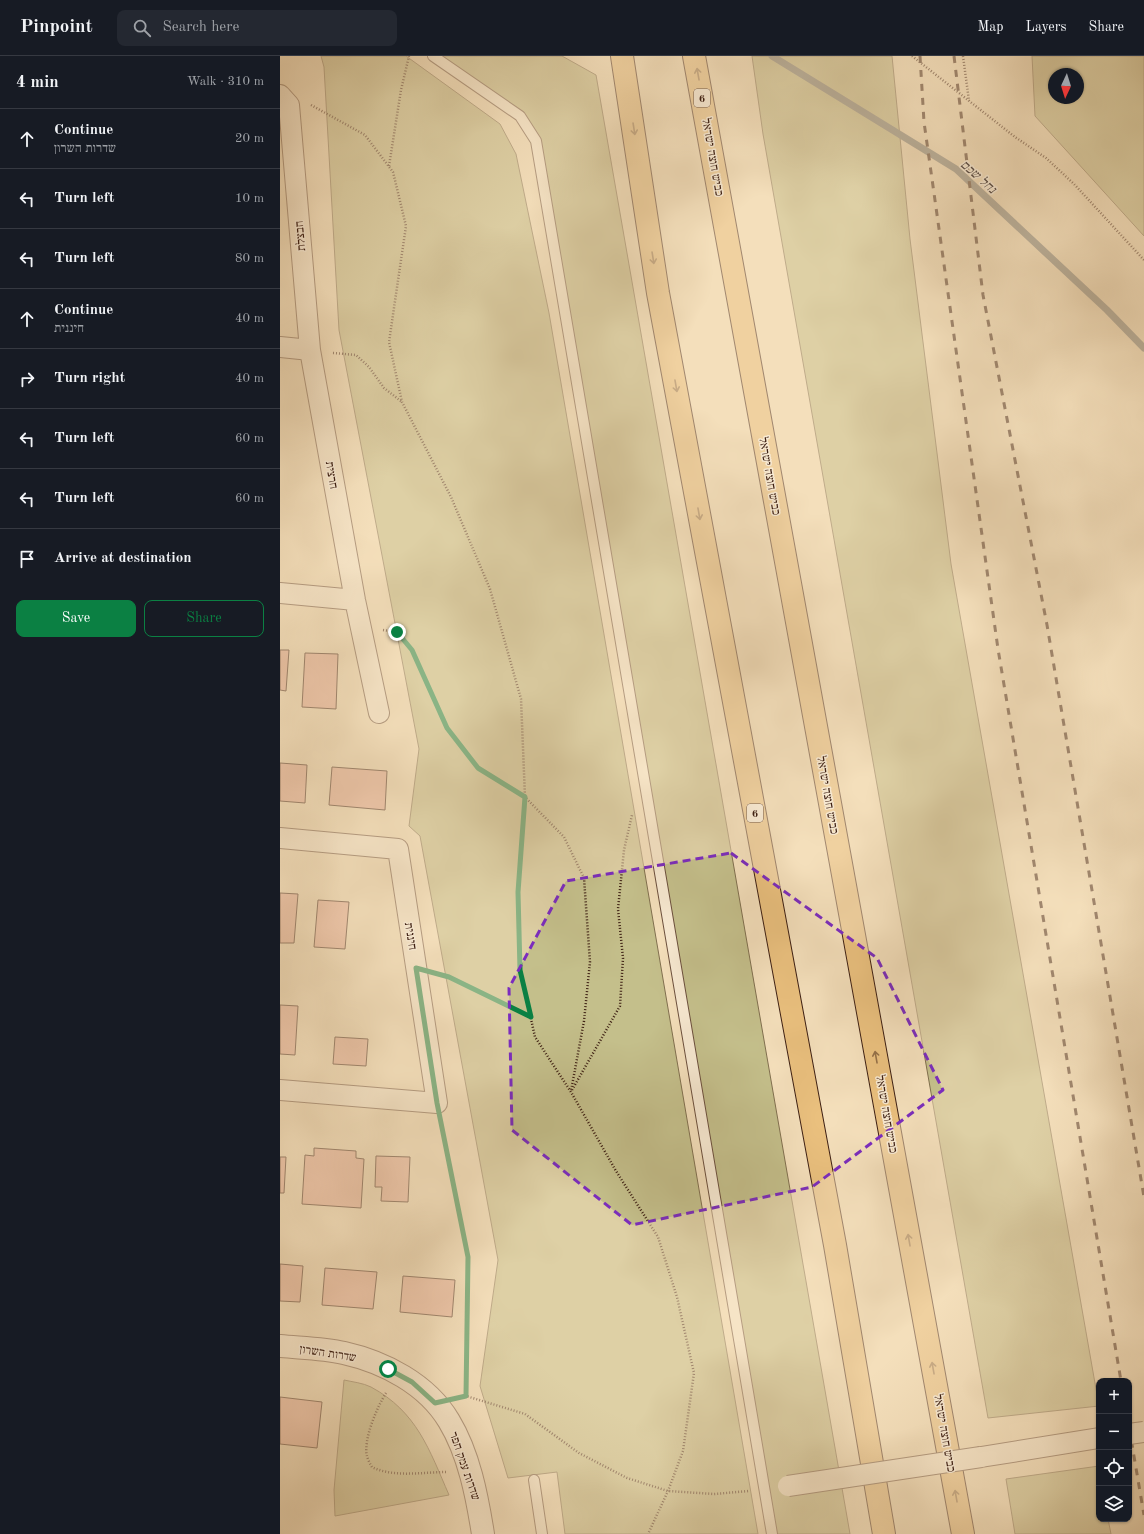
<!DOCTYPE html>
<html lang="en">
<head>
<meta charset="utf-8">
<style>
  :root { --surface:#171b24; --page:#242831; --text:#f1f3f6; --muted:#9ea1a6; --line:#363941; --accent:#0b8043 }
  body { margin:0; font-family:"Old Standard TT","Frank Ruhl Libre",serif; background:var(--page); color:var(--text) }
  .controls { position:absolute; right:12px; bottom:12px; display:grid; overflow:hidden; border-radius:8px; box-shadow:0 1px 3px #0004 }
  .controls button { width:36px; height:36px; display:grid; place-items:center; padding:0; border:0; border-bottom:1px solid var(--line); background:var(--surface); color:var(--text); font:20px sans-serif }
  .compass { position:absolute; left:768px; top:12px; width:36px; height:36px; border-radius:50%; background:var(--surface); box-shadow:0 1px 3px #0004; rotate:184deg }
  .stop { position:absolute; width:12px; height:12px; margin:-9px; border:3px solid #0b8043; border-radius:50%; background:#fff }
  .stop.end { background:#0b8043; border-color:#fff; box-shadow:0 1px 4px #0008 }
  .list { margin:0; padding:0; list-style:none }
  h2 { display:flex; justify-content:space-between; align-items:center; height:52px; margin:0; padding:0 16px; font-size:17px }
  h2 small { font-size:13px; font-weight:400; color:var(--muted) }
  .list li { display:grid; grid-template-columns:26px 1fr auto; gap:12px; align-items:center; box-sizing:border-box; height:60px; padding:0 16px; border-top:1px solid var(--line) }
  .list b { display:block; font-size:15px; white-space:nowrap }
  .list p { margin:0; font-size:13px; white-space:nowrap; color:var(--muted) }
  .list em { font-size:13px; font-style:normal; color:var(--muted) }
  .actions { display:flex; gap:8px; padding:12px 16px }
  .actions a { flex:1; padding:9px 0; border:1px solid var(--accent); border-radius:8px; text-align:center; font-size:14px; color:var(--accent) }
  .actions .main { background:var(--accent); color:#fff }
  .icon { flex:none; width:22px; height:22px; fill:none; stroke:currentColor; stroke-width:2; stroke-linecap:round; stroke-linejoin:round }
  .map { position:relative; flex:none; width:864px; height:1478px; overflow:hidden }
  header { display:flex; align-items:center; gap:24px; box-sizing:border-box; height:56px; padding:0 20px; background:var(--surface); border-bottom:1px solid var(--line) }
  header strong { font-size:19px }
  nav { display:flex; gap:22px; margin-inline-start:auto; font-size:14px }
  .search { width:280px; height:36px; background:var(--page); display:flex; align-items:center; gap:10px; box-sizing:border-box; padding:0 14px; border-radius:8px; color:var(--muted); font-size:15px }
  main { display:flex }
  aside { flex:1; background:var(--surface) }
  .map>svg:first-child { display:block }
  .green { fill:#c4bf8b; stroke:#806f4f; fill-rule:evenodd }
  .lines { fill:none; stroke-linecap:round; stroke-linejoin:round }
  .stream { stroke:#797c78; stroke-width:7 }
  .building { fill:#ebaf9a; stroke:#3d1f13 }
  .service-casing { stroke:#6b4f3d; stroke-width:12 }
  .minor-casing { stroke:#6b4f3d; stroke-width:22 }
  .tertiary-casing { stroke:#6b4f3d; stroke-width:24 }
  .motorway-casing { stroke:#3d1f13; stroke-width:24 }
  .path { stroke:#3d1f13; stroke-width:2.5; stroke-dasharray:1 2; stroke-linecap:butt }
  .service { stroke:#f8ead3; stroke-width:10 }
  .minor { stroke:#f8ead3; stroke-width:20 }
  .tertiary { stroke:#f8ead3; stroke-width:22 }
  .motorway { stroke:#eac07e; stroke-width:22 }
  .rail { stroke:#3d1f13; stroke-width:3; stroke-dasharray:7 7; stroke-linecap:butt }
  .minor-bridge-casing { stroke:#6b4f3d; stroke-width:22; stroke-linecap:butt }
  .minor-bridge { stroke:#f8ead3; stroke-width:20 }
  .oneway { stroke:#947048 }
  .route { stroke:#0b8043; stroke-width:5 }
  .marked { fill:none; stroke:#7b2cbf; stroke-width:3; stroke-dasharray:8 5; stroke-linejoin:round }
  .labels { text-anchor:middle; stroke-width:3; stroke-linejoin:round; paint-order:stroke }
  .shield { fill:#f8ead3; stroke:#755c4d; stroke-width:1 }
  .shield-label { font-size:11px; font-weight:bold; fill:#3d1f13 }
  .street-label { font-size:12px; fill:#3d1f13; stroke:#f8ead3 }
  .water-label { font-size:13px; font-style:italic; fill:#5b4e46; stroke:#f8ead3 }
</style>
</head>
<body>
<header>
<strong>Pinpoint</strong>
<div class="search"><svg class="icon" aria-label="search" viewBox="0 0 24 24"><circle cx="10" cy="10" r="6"/><path d="M15 15l6 6"/></svg>Search here</div>
<nav><a>Map</a><a>Layers</a><a>Share</a></nav>
</header>
<main>
<aside>
<h2>4 min<small>Walk · 310 m</small></h2>
<ul class="list">
<li><svg class="icon" aria-label="ahead" viewBox="0 0 24 24"><path d="M12 20V5M6 11l6-6 6 6"/></svg><div><b>Continue</b><p>שדרות השרון</p></div><em>20 m</em></li>
<li><svg class="icon" aria-label="left" viewBox="0 0 24 24"><path d="M17 20v-9H6M10 6l-5 5 5 5"/></svg><div><b>Turn left</b></div><em>10 m</em></li>
<li><svg class="icon" aria-label="left" viewBox="0 0 24 24"><path d="M17 20v-9H6M10 6l-5 5 5 5"/></svg><div><b>Turn left</b></div><em>80 m</em></li>
<li><svg class="icon" aria-label="ahead" viewBox="0 0 24 24"><path d="M12 20V5M6 11l6-6 6 6"/></svg><div><b>Continue</b><p>חיננית</p></div><em>40 m</em></li>
<li><svg class="icon" aria-label="right" viewBox="0 0 24 24"><path d="M7 20v-9h11M14 6l5 5-5 5"/></svg><div><b>Turn right</b></div><em>40 m</em></li>
<li><svg class="icon" aria-label="left" viewBox="0 0 24 24"><path d="M17 20v-9H6M10 6l-5 5 5 5"/></svg><div><b>Turn left</b></div><em>60 m</em></li>
<li><svg class="icon" aria-label="left" viewBox="0 0 24 24"><path d="M17 20v-9H6M10 6l-5 5 5 5"/></svg><div><b>Turn left</b></div><em>60 m</em></li>
<li><svg class="icon" aria-label="arrive" viewBox="0 0 24 24"><path d="M6 21V4h12l-3 4 3 4H6"/></svg><div><b>Arrive at destination</b></div></li>
</ul>
<div class="actions"><a class="main">Save</a><a>Share</a></div>
</aside>
<div class="map">
<svg width="864" height="1478" viewBox="0 0 864 1478">
  <rect width="100%" height="100%" fill="#f4dfbb"/>
  <filter id="stains"><feTurbulence type="fractalNoise" baseFrequency=".005" numOctaves="4"/><feColorMatrix values="0 0 0 0 .2 0 0 0 0 .09 0 0 0 0 .02 0 0 0 .5 -.17"/></filter>
  <radialGradient id="worn" r=".72"><stop offset=".6" stop-color="#630" stop-opacity="0"/><stop offset="1" stop-color="#630" stop-opacity=".3"/></radialGradient>
  <path class="green" d="M41,0H126L220,68L236,98L269,257L478,1478H285L277,1416L228,1422L200,1330L218,1204L140,780L129,770L139,693L59,274L44,11Z
    M153,0H282L316,19L570,1478H492L256,85L240,60Z
    M472,0H612L630,183L671,508L819,1350L708,1362L483,78Z
    M752,0H864V180L755,60ZM774,18H798V42H774Z
    M64,1324C73,1326 83,1327 91,1331C137,1356 149,1393 169,1439L55,1460L54,1434Z
    M819,1410V1463H828L831,1478H735L726,1423Z"/>
  <g class="lines">
    <path class="stream" d="M492,0L676,113L827,254L864,292"/>
  </g>
  <path class="building" d="M0,594H9L6,635L0,634Z
    M25,597L58,598L56,653L22,651Z
    M0,707L27,709L25,747L0,745Z
    M52,711L107,715L105,754L49,749Z
    M0,837L18,838L14,887H0Z
    M38,844L69,846L65,893L34,891Z
    M0,949L18,950L15,999L0,998Z
    M55,981L88,983L86,1010L53,1008Z
    M34,1092L76,1095V1102L84,1103L81,1152L22,1148L25,1099L34,1100Z
    M96,1100L130,1101L128,1146L101,1145L102,1131H95Z
    M0,1101H6L4,1137H0Z
    M0,1208L23,1210L20,1246L0,1245Z
    M45,1212L97,1216L93,1253L42,1249Z
    M123,1220L175,1224L172,1261L120,1256Z
    M0,1341L42,1346L37,1392L0,1388Z"/>
  <g class="lines">
    <g class="service-casing">
      <path id="service" d="M153,0L240,60L256,85L492,1478
        M254,1424L262,1478"/>
    </g>
    <g class="minor-casing">
      <path id="minor" d="M0,39L9,49L30,294L0,291
        M30,294L75,544L99,657
        M0,537L75,544
        M0,782L118,793L157,1047L0,1034
        M701,1401L819,1382"/>
    </g>
    <g class="tertiary-casing">
      <path id="tertiary" d="M0,1290C21,1292 43,1292 64,1297C104,1306 147,1328 169,1365C189,1398 197,1440 203,1478"/>
    </g>
    <g class="motorway-casing">
      <path id="motorway" d="M342,0L378,237L555,1189L604,1478
        M414,0L683,1478"/>
    </g>
    <path class="path" d="M632,0L735,81L766,102L794,128L864,204
      M683,0L689,45
      M31,49L85,79L113,116L126,170L109,286L122,346L171,441L210,533L241,643L245,741L238,836L240,914L255,981L291,1036L336,1115L378,1181L397,1241L414,1317L403,1395L388,1435L368,1478
      M109,110L121,34L129,0
      M53,297L76,299L89,311L104,332L122,346
      M103,574L117,576L132,594L167,673L198,712L245,741L284,781L304,822L310,906L304,965L291,1035
      M159,918L169,921L250,961
      M292,1034L340,950L343,902L338,853L344,794L352,759
      M161,1067L188,1201L186,1340
      M106,1337C97,1351 83,1384 87,1400C88,1404 90,1408 92,1411C114,1422 143,1416 167,1416
      M179,1342L186,1340L245,1358L299,1397L347,1422L388,1435L434,1438L469,1435"/>
    <use href="#service" class="service"/>
    <use href="#minor" class="minor"/>
    <use href="#tertiary" class="tertiary"/>
    <use href="#motorway" class="motorway"/>
    <path class="rail" d="M640,0L644,66L718,593L841,1325
      M674,0L703,239L767,569L864,1141
      M849,1371L864,1459"/>
    <g class="minor-bridge-casing">
      <path id="minor-bridge" d="M849,1378L864,1376
        M508,1430L701,1401"/>
    </g>
    <use href="#minor-bridge" class="minor-bridge"/>
  </g>
  <defs><path id="oneway-shaft" d="M-6 0H5M1.5-3L5.5 0L1.5 3" fill="none" stroke-width="1.6" stroke-linecap="round" stroke-linejoin="round"/></defs>
  <g class="oneway">
    <use href="#oneway-shaft" transform="translate(418 18) rotate(-100)"/>
    <use href="#oneway-shaft" transform="translate(354 73) rotate(81)"/>
    <use href="#oneway-shaft" transform="translate(373 202) rotate(81)"/>
    <use href="#oneway-shaft" transform="translate(396 330) rotate(80)"/>
    <use href="#oneway-shaft" transform="translate(419 458) rotate(80)"/>
    <use href="#oneway-shaft" transform="translate(596 1001) rotate(-100)"/>
    <use href="#oneway-shaft" transform="translate(629 1184) rotate(-100)"/>
    <use href="#oneway-shaft" transform="translate(653 1312) rotate(-100)"/>
    <use href="#oneway-shaft" transform="translate(676 1440) rotate(-100)"/>
  </g>
  <g class="lines">
    <path class="route" d="M108,1313L132,1326L155,1347L186,1340L188,1201L157,1047L136,912L169,921L251,961L240,914L238,836L245,741L198,712L167,672L132,594L117,576"/>
  </g>
  <path d="M0 0H864V1478H0ZM451,797L597,902L663,1034L532,1131L352,1169L232,1074L229,932L286,825Z" fill="#f4dfbb" fill-opacity=".55" fill-rule="evenodd"/>
  <path class="marked" d="M451,797L597,902L663,1034L532,1131L352,1169L232,1074L229,932L286,825Z"/>
  <g class="labels">
    <g class="shield">
      <rect x="414" y="33" width="16" height="18" rx="3"/>
      <rect x="467" y="748" width="16" height="18" rx="3"/>
    </g>
    <g class="shield-label">
      <text x="422" y="46">6</text>
      <text x="475" y="761">6</text>
    </g>
    <g class="street-label">
      <text transform="translate(433 101) rotate(80)" y="4">כביש חוצה ישראל</text>
      <text transform="translate(20 180) rotate(-95)" y="4">חבצלת</text>
      <text transform="translate(52 419) rotate(80)" y="4">חרצית</text>
      <text transform="translate(490 420) rotate(80)" y="4">כביש חוצה ישראל</text>
      <text transform="translate(548 739) rotate(80)" y="4">כביש חוצה ישראל</text>
      <text transform="translate(131 880) rotate(81)" y="4">חיננית</text>
      <text transform="translate(607 1058) rotate(80)" y="4">כביש חוצה ישראל</text>
      <text transform="translate(48 1297) rotate(9)" y="4">שדרות השרון</text>
      <text transform="translate(665 1377) rotate(80)" y="4">כביש חוצה ישראל</text>
      <text transform="translate(185 1410) rotate(71)" y="4">שדרות עמק חפר</text>
    </g>
    <g class="water-label">
      <text transform="translate(699 120) rotate(42)" y="5">נחל שכם</text>
    </g>
  </g>
  <rect width="100%" height="100%" filter="url(#stains)"/>
  <rect width="100%" height="100%" fill="url(#worn)"/>
</svg>
<div class="controls">
<button>+</button>
<button>−</button>
<button><svg class="icon" aria-label="locate" viewBox="0 0 24 24"><circle cx="12" cy="12" r="6"/><path d="M12 2v4M12 18v4M2 12h4M18 12h4"/></svg></button>
<button><svg class="icon" aria-label="layers" viewBox="0 0 24 24"><path d="M12 4l9 5-9 5-9-5zM3 14l9 5 9-5"/></svg></button>
</div>
<svg class="compass" viewBox="-18 -18 36 36"><path d="M0-13l5 13h-10z" fill="#e53935"/><path d="M0 13l5-13h-10z" fill="#9ea1a6"/></svg>
<div class="stop" style="left:108px;top:1313px"></div>
<div class="stop end" style="left:117px;top:576px"></div>
</div>
</main>
</body>
</html>
